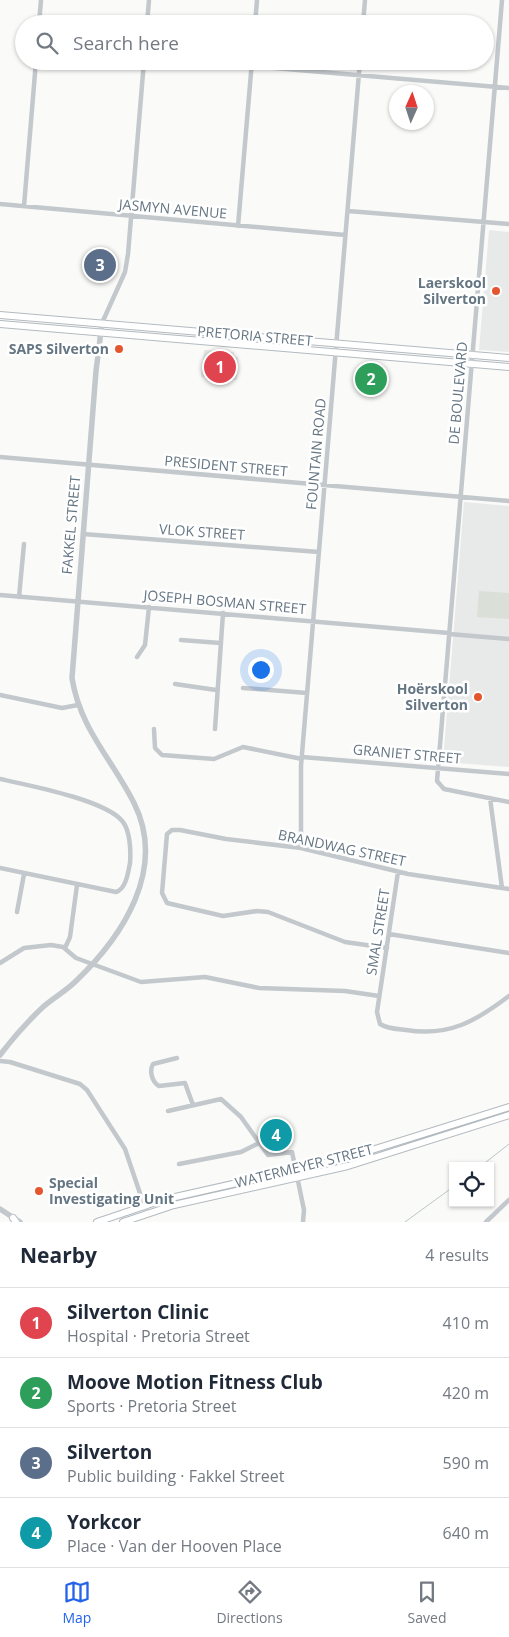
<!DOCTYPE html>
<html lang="en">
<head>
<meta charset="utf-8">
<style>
  :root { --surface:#fff; --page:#f6f6f7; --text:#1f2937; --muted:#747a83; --line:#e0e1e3; --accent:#2563eb }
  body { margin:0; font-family:"Open Sans",sans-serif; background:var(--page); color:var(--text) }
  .controls { position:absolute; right:15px; bottom:15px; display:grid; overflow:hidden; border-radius:0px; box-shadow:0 1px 4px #0004 }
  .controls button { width:45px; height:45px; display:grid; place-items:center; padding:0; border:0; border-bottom:1px solid var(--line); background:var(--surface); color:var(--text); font:25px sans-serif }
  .compass { position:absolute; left:389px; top:85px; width:45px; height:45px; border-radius:50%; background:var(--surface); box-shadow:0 1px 4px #0004; rotate:3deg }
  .you { position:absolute; left:260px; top:669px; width:18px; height:18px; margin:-12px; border:4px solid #fff; border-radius:50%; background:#1a73e8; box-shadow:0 0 0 8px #1a73e833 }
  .badge { display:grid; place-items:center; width:32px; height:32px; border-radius:50%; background:var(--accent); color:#fff; font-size:16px; font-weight:700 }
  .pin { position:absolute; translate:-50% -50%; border:2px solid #fff; box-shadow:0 1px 5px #0006 }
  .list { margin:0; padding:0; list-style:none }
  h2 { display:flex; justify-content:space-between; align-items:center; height:65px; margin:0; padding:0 20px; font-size:21px }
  h2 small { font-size:16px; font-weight:400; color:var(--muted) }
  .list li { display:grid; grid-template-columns:32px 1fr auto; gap:15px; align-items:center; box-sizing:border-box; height:70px; padding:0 20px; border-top:1px solid var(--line) }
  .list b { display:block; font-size:19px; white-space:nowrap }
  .list p { margin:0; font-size:16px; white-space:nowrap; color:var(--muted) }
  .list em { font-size:16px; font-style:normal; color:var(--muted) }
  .icon { flex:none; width:28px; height:28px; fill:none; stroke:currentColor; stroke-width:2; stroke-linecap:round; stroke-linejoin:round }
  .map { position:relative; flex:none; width:509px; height:1222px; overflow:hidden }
  .search { position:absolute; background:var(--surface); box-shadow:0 1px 4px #0004; left:15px; right:15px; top:15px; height:55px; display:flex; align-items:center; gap:12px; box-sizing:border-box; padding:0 18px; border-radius:28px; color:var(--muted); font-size:19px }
  .sheet { height:345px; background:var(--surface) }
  nav { display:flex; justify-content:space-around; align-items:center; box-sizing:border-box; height:70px; border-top:1px solid var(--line); background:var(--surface); font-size:14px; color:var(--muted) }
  nav a { display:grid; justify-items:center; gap:2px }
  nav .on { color:var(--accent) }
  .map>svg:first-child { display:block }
  .built { fill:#e8e9e9 }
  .green { fill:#dadfd7 }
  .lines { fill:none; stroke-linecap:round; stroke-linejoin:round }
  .stream { stroke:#bbc7cb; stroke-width:1 }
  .secondary-casing { stroke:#b3babf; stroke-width:8 }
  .minor { stroke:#c3c8cc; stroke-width:4.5 }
  .tertiary { stroke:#c3c8cc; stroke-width:5.5 }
  .secondary { stroke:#fff; stroke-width:6 }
  .poi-dot { fill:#e4572e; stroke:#fff; stroke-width:2 }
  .labels { text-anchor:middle; stroke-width:5; stroke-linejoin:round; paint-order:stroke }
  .street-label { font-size:14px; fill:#657683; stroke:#fff }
  .poi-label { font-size:14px; font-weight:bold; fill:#657683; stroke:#fff; text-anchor:end }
</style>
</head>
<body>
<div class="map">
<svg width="509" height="1222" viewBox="0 0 509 1222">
  <rect width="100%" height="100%" fill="#fafaf8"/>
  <path class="built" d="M489,230L509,232V352L479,350Z
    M204,350L234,352V356L238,357L237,380L201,377Z
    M464,502L509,506V767L443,762Z"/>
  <path class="green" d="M479,591L509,593V619L477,617Z"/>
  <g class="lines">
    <path class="stream" d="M481,1166L509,1144
      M405,1222L453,1187"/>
    <g class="secondary-casing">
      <path id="secondary" d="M0,315L509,358
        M0,324L509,367
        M13,1218L16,1222
        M97,1222L162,1200L343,1159L509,1107
        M123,1222L174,1205L348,1166L509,1115"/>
    </g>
    <path class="minor" d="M502,0L437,781L444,789L509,802
      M39,24L41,0
      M147,24L149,0
      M255,24L257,0
      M363,24L365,0
      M194,61L509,88
      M0,204L345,235
      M24,206L36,61
      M348,211L509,224
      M238,226L252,61
      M102,323L125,272L128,254L144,61
      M0,457L509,501
      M83,534L319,552
      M0,595L449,633
      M19,597L24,544
      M449,634L509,639
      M181,640L220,643
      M137,657L145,645L149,607
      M175,684L216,690
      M243,688L307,693
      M0,695L62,708L78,705
      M154,729L155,748L162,755L214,759L243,747L302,759
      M215,729L223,613
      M302,757L509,774
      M0,779C27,785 107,800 123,822C130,831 131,851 130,863C128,873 126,889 116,892L0,868
      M490,798L502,888
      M301,848V766L360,61
      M398,872L377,1012L380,1024C388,1029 398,1029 406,1030C449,1037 476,1021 509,996
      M17,912L24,874
      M389,934L509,953
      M65,948L70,937L77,885
      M387,948L345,942L268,912L257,911L223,916L167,903L162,893L167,834L172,830H180L226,839L301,848L408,874L509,889
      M0,963L24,948L51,945L63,947L76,958L141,982L205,977L259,988L345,991L379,996
      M177,1058L153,1064C149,1071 152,1082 159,1086L185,1083L193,1105
      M0,1061L10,1062L80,1084L87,1090L125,1149L147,1214
      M168,1111L221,1099L241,1117L268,1155L292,1152L304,1210L303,1222
      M179,1164L241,1152L259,1143
      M486,1222L509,1200"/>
    <path class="tertiary" d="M0,1055C13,1038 27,1022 43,1007C53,998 66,991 76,981C123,936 167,869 134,803C112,759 80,729 72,678L96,371L102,323
      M0,1209L20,1222"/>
    <use href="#secondary" class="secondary"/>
  </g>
  <g class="poi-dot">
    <circle cx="496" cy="291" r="5"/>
    <circle cx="119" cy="349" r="5"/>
    <circle cx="478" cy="697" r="5"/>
    <circle cx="39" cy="1191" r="5"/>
  </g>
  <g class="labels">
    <g class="street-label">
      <text transform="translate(173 209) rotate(5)" y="5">JASMYN AVENUE</text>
      <text transform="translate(255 336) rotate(5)" y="5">PRETORIA STREET</text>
      <text transform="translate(458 393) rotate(-85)" y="5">DE BOULEVARD</text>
      <text transform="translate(316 454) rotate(-85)" y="5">FOUNTAIN ROAD</text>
      <text transform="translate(226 466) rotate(5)" y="5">PRESIDENT STREET</text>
      <text transform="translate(71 525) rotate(-85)" y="5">FAKKEL STREET</text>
      <text transform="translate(202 532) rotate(4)" y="5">VLOK STREET</text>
      <text transform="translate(225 602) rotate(5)" y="5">JOSEPH BOSMAN STREET</text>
      <text transform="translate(407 754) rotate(5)" y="5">GRANIET STREET</text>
      <text transform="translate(342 848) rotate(12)" y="5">BRANDWAG STREET</text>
      <text transform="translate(378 932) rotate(-81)" y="5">SMAL STREET</text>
      <text transform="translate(304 1166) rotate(-14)" y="5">WATERMEYER STREET</text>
    </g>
    <g class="poi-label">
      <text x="486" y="288">Laerskool<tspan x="486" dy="16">Silverton</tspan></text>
      <text x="109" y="354">SAPS Silverton</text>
      <text x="468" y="694">Hoërskool<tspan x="468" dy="16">Silverton</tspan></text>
      <text x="49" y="1188" text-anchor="start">Special<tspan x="49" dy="16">Investigating Unit</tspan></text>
    </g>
  </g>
</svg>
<div class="controls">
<button><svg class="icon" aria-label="locate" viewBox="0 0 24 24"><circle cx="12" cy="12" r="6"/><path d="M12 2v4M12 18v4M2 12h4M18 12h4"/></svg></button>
</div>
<svg class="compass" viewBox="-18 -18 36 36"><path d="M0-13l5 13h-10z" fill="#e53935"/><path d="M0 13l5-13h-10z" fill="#747a83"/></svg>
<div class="you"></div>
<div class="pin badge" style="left:220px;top:367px;background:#e0444e">1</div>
<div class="pin badge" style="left:371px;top:379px;background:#2e9e5b">2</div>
<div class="pin badge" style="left:100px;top:265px;background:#5c6f8a">3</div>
<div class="pin badge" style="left:276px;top:1135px;background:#0f9aa8">4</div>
<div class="search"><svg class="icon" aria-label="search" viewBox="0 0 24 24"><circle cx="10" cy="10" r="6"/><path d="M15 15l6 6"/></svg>Search here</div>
</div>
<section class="sheet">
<h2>Nearby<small>4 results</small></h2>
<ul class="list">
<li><span class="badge" style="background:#e0444e">1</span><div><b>Silverton Clinic</b><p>Hospital · Pretoria Street</p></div><em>410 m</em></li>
<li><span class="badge" style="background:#2e9e5b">2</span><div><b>Moove Motion Fitness Club</b><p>Sports · Pretoria Street</p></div><em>420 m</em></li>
<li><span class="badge" style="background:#5c6f8a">3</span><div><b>Silverton</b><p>Public building · Fakkel Street</p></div><em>590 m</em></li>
<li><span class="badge" style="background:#0f9aa8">4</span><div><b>Yorkcor</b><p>Place · Van der Hooven Place</p></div><em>640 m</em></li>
</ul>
</section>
<nav>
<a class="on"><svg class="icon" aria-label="map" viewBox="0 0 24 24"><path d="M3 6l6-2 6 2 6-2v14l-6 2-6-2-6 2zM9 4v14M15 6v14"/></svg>Map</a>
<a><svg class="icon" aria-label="directions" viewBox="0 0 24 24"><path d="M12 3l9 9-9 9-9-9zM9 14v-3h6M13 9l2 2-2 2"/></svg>Directions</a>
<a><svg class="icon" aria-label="saved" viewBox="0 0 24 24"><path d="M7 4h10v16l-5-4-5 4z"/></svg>Saved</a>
</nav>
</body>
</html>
